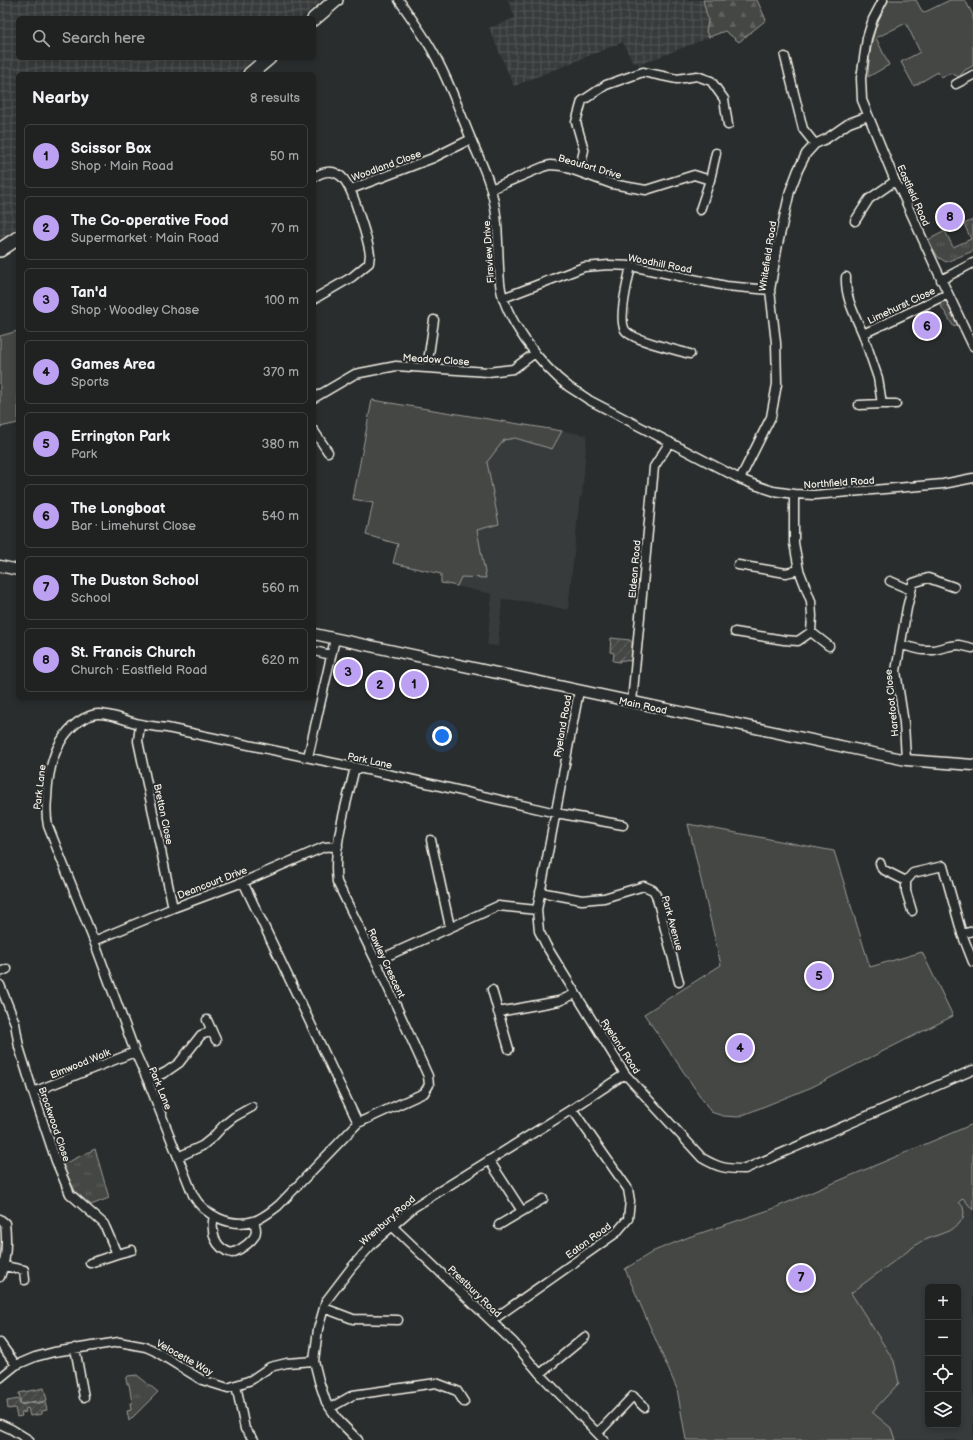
<!DOCTYPE html>
<html lang="en">
<head>
<meta charset="utf-8">
<style>
  :root { --surface:#202222; --page:#2d2f2f; --text:#f1f3f6; --muted:#a2a4a5; --line:#3d3f40; --accent:#bca0f2 }
  body { margin:0; font-family:"Balsamiq Sans",sans-serif; background:var(--page); color:var(--text) }
  .controls { position:absolute; right:12px; bottom:12px; display:grid; overflow:hidden; border-radius:6px; box-shadow:0 2px 6px #0003 }
  .controls button { width:36px; height:36px; display:grid; place-items:center; padding:0; border:0; border-bottom:1px solid var(--line); background:var(--surface); color:var(--text); font:20px sans-serif }
  .you { position:absolute; left:442px; top:736px; width:14px; height:14px; margin:-10px; border:3px solid #fff; border-radius:50%; background:#1a73e8; box-shadow:0 0 0 6px #1a73e833 }
  .badge { display:grid; place-items:center; width:26px; height:26px; border-radius:50%; background:var(--accent); color:#111; font-size:13px; font-weight:700 }
  .pin { position:absolute; translate:-50% -50%; border:2px solid #fff; box-shadow:0 1px 4px #0006 }
  .list { margin:0; padding:0; list-style:none }
  h2 { display:flex; justify-content:space-between; align-items:center; height:52px; margin:0; padding:0 16px; font-size:17px }
  h2 small { font-size:13px; font-weight:400; color:var(--muted) }
  .list li { display:grid; grid-template-columns:26px 1fr auto; gap:12px; align-items:center; box-sizing:border-box; height:64px; margin:0 8px 8px; padding:0 8px; border:1px solid var(--line); border-radius:6px }
  .list b { display:block; font-size:15px; white-space:nowrap }
  .list p { margin:0; font-size:13px; white-space:nowrap; color:var(--muted) }
  .list em { font-size:13px; font-style:normal; color:var(--muted) }
  .icon { flex:none; width:22px; height:22px; fill:none; stroke:currentColor; stroke-width:2; stroke-linecap:round; stroke-linejoin:round }
  .map { position:relative; flex:none; width:973px; height:1440px; overflow:hidden }
  .search { position:absolute; background:var(--surface); box-shadow:0 2px 6px #0003; left:16px; top:16px; width:300px; height:44px; display:flex; align-items:center; gap:10px; box-sizing:border-box; padding:0 14px; border-radius:6px; color:var(--muted); font-size:15px }
  .panel { position:absolute; background:var(--surface); box-shadow:0 2px 6px #0003; left:16px; top:72px; width:300px; height:628px; border-radius:6px }
  .map>svg:first-child { display:block }
  .built { fill:#373a3a; fill-rule:evenodd }
  .industrial { fill:url(#industrial-grid) }
  .grass { fill:url(#grass-tufts); stroke:#9c9c96 }
  .forest { fill:url(#forest-firs); stroke:#9c9c96 }
  .park { fill:#444645; stroke:#9c9c96 }
  .garden { fill:url(#garden-furrows); stroke:#9c9c96 }
  .lines { fill:none; stroke-linecap:round; stroke-linejoin:round }
  .minor-casing { stroke:#f4f1e8; stroke-width:11 }
  .tertiary-casing { stroke:#f4f1e8; stroke-width:13 }
  .primary-casing { stroke:#f4f1e8; stroke-width:16 }
  .minor { stroke:#2a2d2e; stroke-width:8 }
  .tertiary { stroke:#2a2d2e; stroke-width:10 }
  .primary { stroke:#2a2d2e; stroke-width:13 }
  .labels { text-anchor:middle; stroke-width:4; stroke-linejoin:round; paint-order:stroke }
  .street-label { font-size:10px; fill:#f4f1e8; stroke:#2a2d2e }
</style>
</head>
<body>
<div class="map">
<svg width="973" height="1440" viewBox="0 0 973 1440">
  <defs>
    <pattern id="industrial-grid" width="8" height="8" patternUnits="userSpaceOnUse"><rect width="8" height="8" fill="#373a3a"/><path d="M0 4h8M4 0v8" fill="none" stroke="#555756"/></pattern>
    <pattern id="grass-tufts" width="24" height="20" patternUnits="userSpaceOnUse"><rect width="24" height="20" fill="#444645"/><path d="M3 7l-1-3M5 7V3M7 7l1-3M15 17l-1-3M17 17v-4M19 17l1-3" fill="none" stroke="#606160"/></pattern>
    <pattern id="forest-firs" width="22" height="20" patternUnits="userSpaceOnUse"><rect width="22" height="20" fill="#444645"/><path d="M5 1l3.5 6h-7zM16 11l3.5 6h-7z" fill="#606160"/></pattern>
    <pattern id="garden-furrows" width="10" height="10" patternUnits="userSpaceOnUse"><rect width="10" height="10" fill="#444645"/><path d="M-1 1l2-2M0 10L10 0M9 11l2-2" fill="none" stroke="#606160"/></pattern>
  </defs>
  <rect width="100%" height="100%" fill="#2a2d2e"/>
  <filter id="ink" filterUnits="userSpaceOnUse"><feTurbulence type="fractalNoise" baseFrequency=".025" numOctaves="2"/><feDisplacementMap in="SourceGraphic" scale="8" xChannelSelector="R" yChannelSelector="G"/><feConvolveMatrix kernelMatrix="1 2 1 2 8 2 1 2 1" color-interpolation-filters="sRGB"/></filter>
  <g filter="url(#ink)">
    <path class="built" d="M372,400L587,435L582,497L580,496L568,610L531,602L502,599L498,646L487,645L492,594L441,583V574L393,563L398,544L366,535L373,503L353,499Z
      M973,1124V1440H686L677,1389L625,1269L654,1251L689,1237L772,1209ZM928,1287H958V1425H928Z"/>
    <path class="industrial" d="M0,0H322L301,18H18V58H255L237,74H18V228L0,240Z
      M508,0H757L766,20L739,42L725,31L639,65L637,62L633,63L623,42L514,86L489,28L515,18Z"/>
    <path class="grass" d="M973,220V251L946,262L938,257L928,240L945,231L953,247L971,239L964,224Z
      M942,300C951,302 955,317 958,324L954,327L938,301Z
      M95,1149L109,1198L91,1205L76,1192L62,1165Z
      M137,1375L158,1392L129,1421L127,1411L131,1410L130,1403H132L129,1384H127L126,1379L128,1376Z"/>
    <path class="forest" d="M703,0H757L766,20L739,42L725,31L709,37L706,32L708,20Z"/>
    <path class="park" d="M889,0H916L923,13L950,0H965L973,15V66L965,70L959,77L951,73L941,77L938,72L914,86L901,62L920,52L906,23L876,38L889,65L868,77C869,50 874,23 889,0Z
      M18,331V423L0,427V336Z
      M372,400L562,431L552,449L515,438L504,440L487,462L499,524L477,530L486,578L461,577L457,586L441,583V574L393,563L398,544L366,535L373,503L353,499Z
      M688,824L834,851L870,967L922,952L953,1016L812,1087L738,1117L723,1116L711,1112L644,1014L721,965Z
      M973,1124V1210L963,1198L959,1202L963,1207L964,1213L963,1218L959,1224L951,1230L920,1242L851,1293L894,1361L899,1383L872,1412L891,1428L895,1440H686L677,1389L625,1269L654,1251L689,1237L772,1209Z"/>
    <path class="garden" d="M611,638L630,640L632,643L631,661L620,660V662L613,661L614,653L610,652Z
      M44,1388L47,1400L36,1403V1404L45,1402L47,1410L42,1411V1414L30,1416L28,1408L25,1409L26,1412L21,1413L22,1416L17,1417L15,1408L8,1409L7,1401L19,1399L20,1405L36,1402L35,1401L21,1404L19,1393Z"/>
    <g class="lines">
      <g class="minor-casing">
        <path id="minor" d="M399,0C409,15 420,30 429,45C447,75 458,108 471,139C478,156 487,173 491,190C500,220 497,252 500,283C503,317 542,367 569,387C575,391 582,395 589,400L740,479L758,486L773,491L794,494L814,495L943,484L973,478
          M883,0L873,19L867,38L861,78L862,100L895,181L900,189L934,264L973,346
          M785,57L803,129L815,144
          M956,84L973,75
          M579,172L584,150L576,122L582,101L606,85L643,72L677,79L697,76L711,81L724,99L728,125
          M314,177C345,158 353,196 360,217C364,229 368,241 370,254L369,263L352,277L314,299
          M351,189L433,158L471,139
          M491,189L543,167L550,165L562,166L612,184L646,190L694,175L710,180
          M700,210L710,180L716,153
          M855,221L869,199L895,181
          M631,266C628,280 618,319 625,330C631,340 677,350 690,354
          M846,277C845,298 855,315 863,334
          M941,280L973,263
          M503,298L584,267L609,265L631,266L726,286L770,290
          M427,368L434,320
          M314,398L355,374L396,366L488,372L513,369L535,353
          M882,404H896
          M859,405L882,404L878,378L863,334L948,294
          M314,431L328,452
          M740,479L771,417L777,384L776,343L770,290L778,244L790,191L798,170L806,154L815,144L826,139L849,123L868,116
          M794,494V543L799,570L811,601L812,616L811,632L829,646
          M738,565L786,573L799,570
          M890,581L911,590
          M735,632L784,640L798,641L811,632
          M901,645L922,650H934L950,646L959,645L972,648
          M314,651L331,655
          M579,691L537,910L539,931L547,947L625,1074L702,1158C719,1168 726,1169 745,1169L973,1070
          M632,702L654,467L670,442
          M140,724L138,741L173,908
          M308,757L335,639
          M906,760L904,723L896,671L907,608L913,583L928,578L954,587
          M431,840L450,927
          M880,863L882,869L906,881
          M243,882L358,1123L424,1093L429,1085L428,1076L376,961L337,882C332,847 347,803 355,767
          M540,892L582,900L604,898L644,886L653,890L656,895L679,982
          M912,911L906,891V881L913,873L943,866L962,934L973,962
          M962,934L973,931
          M94,941L173,908L243,882L324,847L338,846
          M376,961L498,906L537,910
          M0,972L7,969
          M0,985L15,1023L19,1047L33,1092L56,1161L70,1194L104,1224L117,1254
          M492,990L509,1049
          M498,1012L559,1001L575,994
          M207,1020L216,1040
          M148,1081L166,1072L179,1063L201,1035L212,1031
          M33,1092L135,1052
          M358,1123L278,1206C270,1212 263,1218 254,1221C230,1228 204,1215 193,1195L148,1081L135,1052L94,941L48,826C46,816 46,808 47,798C48,770 54,740 78,722C84,718 91,714 98,714C113,714 126,721 140,724C149,726 158,727 167,728L401,777L556,813L623,825
          M178,1157L202,1146L212,1138L224,1125L234,1117L252,1107
          M489,1160L522,1211
          M214,1216C210,1232 215,1249 232,1253C240,1250 256,1240 256,1231C256,1227 255,1224 253,1221
          M0,1219L5,1223C7,1241 7,1259 0,1277
          M499,1225L543,1199
          M392,1226L514,1343L540,1374L604,1440
          M90,1263L117,1254L132,1250
          M4,1266L24,1270L25,1280
          M324,1308L353,1319L398,1320
          M491,1321L616,1233L628,1219L630,1201L628,1189L572,1109
          M0,1343L16,1365
          M75,1348L84,1397
          M540,1374L585,1337
          M0,1378L16,1365L35,1357L54,1352L119,1342L146,1347L155,1351L202,1380L228,1388L251,1380L270,1367L287,1363L314,1361
          M236,1385L245,1429L254,1440
          M330,1408L353,1395L436,1383L457,1391L464,1402
          M0,1424L11,1429L29,1440
          M598,1433L633,1396L644,1407
          M358,1440L339,1421L326,1402L319,1381L314,1361L318,1329L326,1301L352,1267L373,1243L414,1207L572,1109L625,1074"/>
      </g>
      <g class="tertiary-casing">
        <path id="tertiary" d="M0,566L18,570
          M314,634L906,760L973,765"/>
      </g>
      <g class="primary-casing">
        <path id="primary" d="M314,19L336,0
          M250,74L269,58
          M0,250L18,238"/>
      </g>
      <use href="#minor" class="minor"/>
      <use href="#tertiary" class="tertiary"/>
      <use href="#primary" class="primary"/>
    </g>
  </g>
  <g class="labels">
    <g class="street-label">
      <text transform="translate(386 165) rotate(-20)" y="4">Woodland Close</text>
      <text transform="translate(590 166) rotate(16)" y="4">Beaufort Drive</text>
      <text transform="translate(914 195) rotate(66)" y="4">Eastfield Road</text>
      <text transform="translate(488 252) rotate(-94)" y="4">Firsview Drive</text>
      <text transform="translate(767 256) rotate(-81)" y="4">Whitefield Road</text>
      <text transform="translate(660 263) rotate(11)" y="4">Woodhill Road</text>
      <text transform="translate(901 305) rotate(-25)" y="4">Limehurst Close</text>
      <text transform="translate(436 359) rotate(4)" y="4">Meadow Close</text>
      <text transform="translate(839 482) rotate(-4)" y="4">Northfield Road</text>
      <text transform="translate(634 569) rotate(-85)" y="4">Eldean Road</text>
      <text transform="translate(891 703) rotate(-96)" y="4">Harefoot Close</text>
      <text transform="translate(643 705) rotate(12)" y="4">Main Road</text>
      <text transform="translate(562 726) rotate(-80)" y="4">Ryeland Road</text>
      <text transform="translate(370 760) rotate(12)" y="4">Park Lane</text>
      <text transform="translate(39 787) rotate(-83)" y="4">Park Lane</text>
      <text transform="translate(164 814) rotate(78)" y="4">Bretton Close</text>
      <text transform="translate(212 882) rotate(-21)" y="4">Deancourt Drive</text>
      <text transform="translate(673 923) rotate(75)" y="4">Park Avenue</text>
      <text transform="translate(387 963) rotate(65)" y="4">Rawley Crescent</text>
      <text transform="translate(621 1046) rotate(57)" y="4">Ryeland Road</text>
      <text transform="translate(80 1063) rotate(-22)" y="4">Elmwood Walk</text>
      <text transform="translate(161 1088) rotate(68)" y="4">Park Lane</text>
      <text transform="translate(55 1124) rotate(71)" y="4">Brockwood Close</text>
      <text transform="translate(387 1220) rotate(-41)" y="4">Wrenbury Road</text>
      <text transform="translate(588 1240) rotate(-36)" y="4">Eaton Road</text>
      <text transform="translate(475 1291) rotate(44)" y="4">Prestbury Road</text>
      <text transform="translate(185 1357) rotate(29)" y="4">Velocette Way</text>
    </g>
  </g>
</svg>
<div class="controls">
<button>+</button>
<button>−</button>
<button><svg class="icon" aria-label="locate" viewBox="0 0 24 24"><circle cx="12" cy="12" r="6"/><path d="M12 2v4M12 18v4M2 12h4M18 12h4"/></svg></button>
<button><svg class="icon" aria-label="layers" viewBox="0 0 24 24"><path d="M12 4l9 5-9 5-9-5zM3 14l9 5 9-5"/></svg></button>
</div>
<div class="you"></div>
<div class="pin badge" style="left:414px;top:684px">1</div>
<div class="pin badge" style="left:380px;top:685px">2</div>
<div class="pin badge" style="left:348px;top:672px">3</div>
<div class="pin badge" style="left:740px;top:1048px">4</div>
<div class="pin badge" style="left:819px;top:976px">5</div>
<div class="pin badge" style="left:927px;top:326px">6</div>
<div class="pin badge" style="left:801px;top:1278px">7</div>
<div class="pin badge" style="left:950px;top:217px">8</div>
<div class="search"><svg class="icon" aria-label="search" viewBox="0 0 24 24"><circle cx="10" cy="10" r="6"/><path d="M15 15l6 6"/></svg>Search here</div>
<section class="panel">
<h2>Nearby<small>8 results</small></h2>
<ul class="list">
<li><span class="badge">1</span><div><b>Scissor Box</b><p>Shop · Main Road</p></div><em>50 m</em></li>
<li><span class="badge">2</span><div><b>The Co-operative Food</b><p>Supermarket · Main Road</p></div><em>70 m</em></li>
<li><span class="badge">3</span><div><b>Tan'd</b><p>Shop · Woodley Chase</p></div><em>100 m</em></li>
<li><span class="badge">4</span><div><b>Games Area</b><p>Sports</p></div><em>370 m</em></li>
<li><span class="badge">5</span><div><b>Errington Park</b><p>Park</p></div><em>380 m</em></li>
<li><span class="badge">6</span><div><b>The Longboat</b><p>Bar · Limehurst Close</p></div><em>540 m</em></li>
<li><span class="badge">7</span><div><b>The Duston School</b><p>School</p></div><em>560 m</em></li>
<li><span class="badge">8</span><div><b>St. Francis Church</b><p>Church · Eastfield Road</p></div><em>620 m</em></li>
</ul>
</section>
</div>
</body>
</html>
